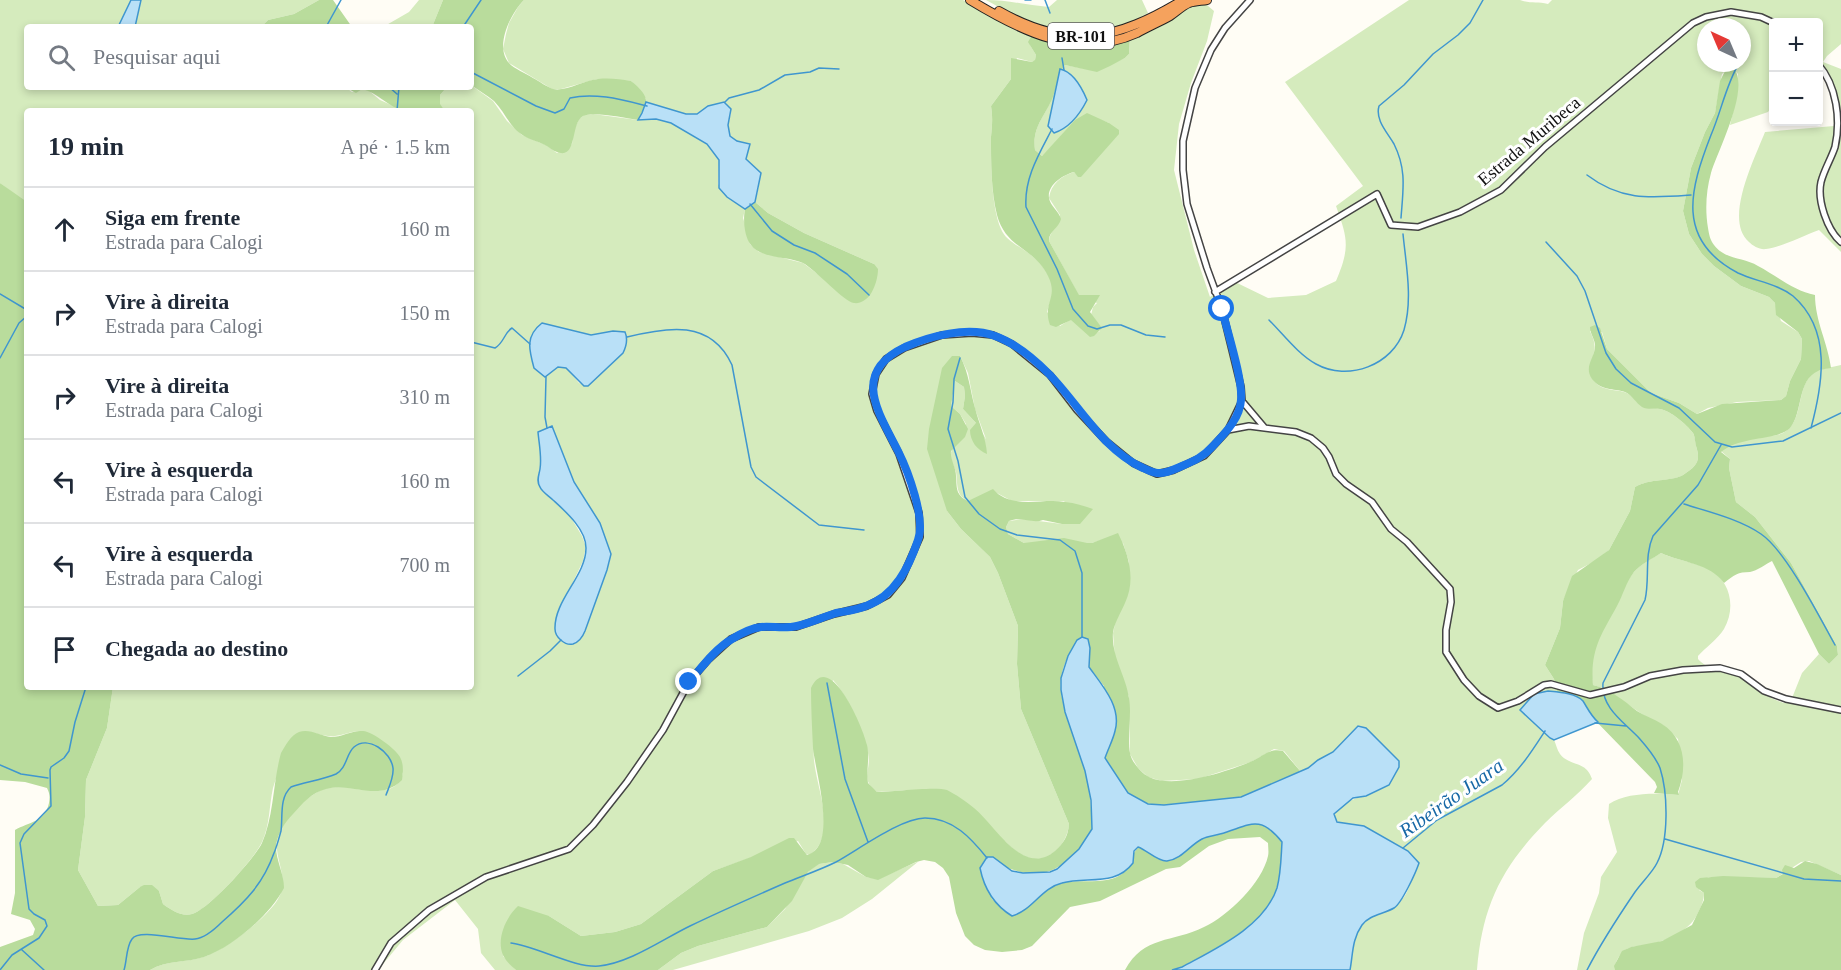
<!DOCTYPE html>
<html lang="pt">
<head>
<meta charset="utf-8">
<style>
  :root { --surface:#fff; --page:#f2f2f3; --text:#1f2937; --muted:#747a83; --line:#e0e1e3 }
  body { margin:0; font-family:Georgia,serif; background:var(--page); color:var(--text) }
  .controls { position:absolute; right:18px; top:18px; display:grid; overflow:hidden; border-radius:6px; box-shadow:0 3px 9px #0003 }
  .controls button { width:54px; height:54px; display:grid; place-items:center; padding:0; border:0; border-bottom:2px solid var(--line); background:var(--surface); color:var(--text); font:30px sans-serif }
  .compass { position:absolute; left:1697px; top:18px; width:54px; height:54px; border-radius:50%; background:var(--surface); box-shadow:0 3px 9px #0003; rotate:316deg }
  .stop { position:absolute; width:18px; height:18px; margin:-14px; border:4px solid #1a73e8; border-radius:50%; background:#fff }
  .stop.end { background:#1a73e8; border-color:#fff; box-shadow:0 2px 6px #0008 }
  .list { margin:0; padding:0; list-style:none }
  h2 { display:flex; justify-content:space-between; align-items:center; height:78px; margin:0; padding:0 24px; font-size:26px }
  h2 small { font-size:20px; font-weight:400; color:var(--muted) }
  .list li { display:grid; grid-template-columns:39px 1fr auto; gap:18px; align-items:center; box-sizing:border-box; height:84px; padding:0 24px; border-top:2px solid var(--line) }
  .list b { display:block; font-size:22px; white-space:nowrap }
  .list p { margin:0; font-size:20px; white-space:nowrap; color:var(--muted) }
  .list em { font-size:20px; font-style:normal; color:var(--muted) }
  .icon { flex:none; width:33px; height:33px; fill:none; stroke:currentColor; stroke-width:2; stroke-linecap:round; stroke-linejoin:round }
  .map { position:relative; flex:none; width:1841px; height:970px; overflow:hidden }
  .search { position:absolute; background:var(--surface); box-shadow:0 3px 9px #0003; left:24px; top:24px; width:450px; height:66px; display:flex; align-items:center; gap:15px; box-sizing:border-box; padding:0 21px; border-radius:6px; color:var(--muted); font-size:22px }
  .panel { position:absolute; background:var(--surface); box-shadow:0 3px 9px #0003; left:24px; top:108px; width:450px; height:582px; border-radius:6px }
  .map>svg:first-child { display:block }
  .green { fill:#d5ebbd; fill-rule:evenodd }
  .forest { fill:#b9dc9c }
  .water { fill:#b9e0f7; stroke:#3f96cf; stroke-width:1.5 }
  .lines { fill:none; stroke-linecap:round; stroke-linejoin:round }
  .stream { stroke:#3f96cf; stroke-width:1.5 }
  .minor-casing { stroke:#444; stroke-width:8 }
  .highway-casing { stroke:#222; stroke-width:10 }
  .minor { stroke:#fff; stroke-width:5 }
  .highway { stroke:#f5a25d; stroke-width:8 }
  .route { stroke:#1a73e8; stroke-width:8 }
  .labels { text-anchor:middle; stroke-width:6; stroke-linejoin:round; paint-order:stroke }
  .shield { fill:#fff; stroke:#585858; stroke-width:1.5 }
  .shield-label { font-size:16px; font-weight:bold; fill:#111 }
  .street-label { font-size:18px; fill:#111; stroke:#fff }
  .water-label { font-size:20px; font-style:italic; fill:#1768a6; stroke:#fff }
</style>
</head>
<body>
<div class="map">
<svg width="1841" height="970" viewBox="0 0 1841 970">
  <rect width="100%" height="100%" fill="#fffdf5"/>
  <path class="green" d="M0,0H131L118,27H27V87H345L352,92L362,89L368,90L380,100L405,111H27V202L23,201L0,183Z
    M141,0H319L294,14L268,20L261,27H135Z
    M419,0H443L432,27H383L409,12Z
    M524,0H963L1015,30L1032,35L1030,45L1036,55L1035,61L1032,62L1017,58L1011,73V79L991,106C993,119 992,125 991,137C991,162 991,206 1001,229C1005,239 1015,244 1024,250C1037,258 1052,274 1053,290C1053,296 1049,305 1047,312L1060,326L1071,319L1091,336L1100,331L1091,315L1093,307L1097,303L1079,296L1049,241C1049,233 1058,226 1060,215L1049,198C1051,184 1061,176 1074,172L1077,175L1109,123L1090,116L1062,137L1042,156L1035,150C1032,126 1045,117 1053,96C1057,85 1058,75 1065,65L1097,71L1125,58L1129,54L1130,36L1201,0L1214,11L1207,41L1191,83L1179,124L1174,170L1194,250L1210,297L1233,281L1268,298L1306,295L1336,281C1350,248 1348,239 1336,206L1363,186L1285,82L1409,0H1520C1530,4 1537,1 1548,4L1552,0H1841V44L1827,56L1823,62L1841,69V252L1819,230C1803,236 1781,247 1766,249C1760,250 1753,246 1749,242C1723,220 1755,158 1765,132L1834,126C1833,108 1836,85 1819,74L1818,22H1774L1773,105L1768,112L1730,125L1737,95L1738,74L1731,66L1722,74L1715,113L1705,132L1691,168L1683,211L1689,234L1702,254L1714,266L1741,286L1769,297L1775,303L1781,321L1798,332L1802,339L1801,359L1790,381L1786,396L1781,400L1737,402L1708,408L1697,414L1679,403L1651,393L1607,349L1602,332L1590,331C1593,338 1596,344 1594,352C1592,364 1585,370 1595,382C1603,391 1614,389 1624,392C1632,394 1636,402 1642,406C1649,409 1653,408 1660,409C1671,411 1686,424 1693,433C1695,436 1695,441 1696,446C1701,461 1697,466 1683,475C1671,482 1650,478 1635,487L1630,511L1609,550L1597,560L1578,570L1563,601L1560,628L1545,665L1554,679L1557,692L1548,691L1550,738L1554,740C1556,744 1557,750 1560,754C1570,767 1586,760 1592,779C1578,795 1560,808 1545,823C1501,868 1482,907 1477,970H1350C1354,953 1352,924 1372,917C1382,913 1397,905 1404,897C1409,891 1412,876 1418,867L1354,824C1346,823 1339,825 1334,818C1337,804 1354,798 1366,796V728L1358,726L1333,752L1301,772L1284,751L1274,749L1251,762L1198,779L1162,781L1148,777L1138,768L1130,754L1129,697L1115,659L1113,633L1129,562L1123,543L1108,538L1092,543H1024L1008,534L1006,527L1009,521L1023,519L1062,524H1080L1064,501H1012L995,492L968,501C955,495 958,484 956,472C954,466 950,460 951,454C951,447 962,431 966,424L960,414L951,406L955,381L964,387L965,396L963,409L976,423L986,439L975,409L968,373L960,356H952L947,511L961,529L990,557L998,573L1018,626L1017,664L1021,709L1069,824C1068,840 1054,860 1035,859C1023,858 1014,850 1006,842L913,790L877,792C859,779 872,770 868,753C863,730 849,698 833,680C827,702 817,725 814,748C810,778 842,831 810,855L806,854L798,841L713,871L641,924L615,932L581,936L549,916L503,956L516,970H495L481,953L478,929L455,900L403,940L378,970H150C167,960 185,963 203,957C224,951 268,917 278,899C288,882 279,867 277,850C274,826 302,800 321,790C345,779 395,807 403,773L358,731C350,732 343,735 335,736C320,738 307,726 293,737C287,754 278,771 273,788C269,806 270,825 262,842C255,858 208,910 192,914C182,917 171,910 163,904L159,891L140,887L118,905L98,906L78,870L85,817L86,780L107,728L113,687H471V111H445L439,104L440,95L447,87H471V85L493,101L507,121L522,135L546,145L557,153L572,144L574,130L579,119L584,115L593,114L638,120L656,119L671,123L707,144L719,160L718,184L727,197L745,209L743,218L745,224L750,244L754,248L759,252L803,263L827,281L874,264L804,233L768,213L755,202C760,183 764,173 746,159L743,142L737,141L730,136L728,125L731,113L708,106L697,114H686L646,102V99L631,81L597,79L561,89H552L509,63L503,49L506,34L509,23L518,7ZM1706,27H1742V63H1706ZM541,323L591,335L613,331L623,353L588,386L579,383L567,368L558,367ZM552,427L574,482L600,523L610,561L585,631C580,640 577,644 566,644L556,618L583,561L586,547L582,536L570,516L540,488L538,477L541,464L540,450Z
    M986,0C1007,0 1027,5 1049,7L1057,0H1142L1148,13C1121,31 1081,35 1049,29C1030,26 1004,10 986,0Z
    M1841,365V875L1809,861L1801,862L1776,878L1708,877L1699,890L1704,893C1704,901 1701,907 1697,915C1688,932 1666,941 1647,945C1641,946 1634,946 1629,948C1621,951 1614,962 1615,970H1577L1584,933L1599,893L1601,877L1617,852L1608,818L1609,804C1627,792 1658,793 1678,795L1682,780L1678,739L1663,725L1651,720L1603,688L1593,685C1592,679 1591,672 1591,666C1592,647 1621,587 1634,572C1641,564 1651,559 1661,553C1676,560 1694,562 1709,569C1731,581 1736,608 1724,629C1717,640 1706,647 1698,656V659C1707,669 1715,668 1728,666C1746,679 1763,697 1784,703L1792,698L1802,673L1819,654L1829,664L1838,655L1837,646L1791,563L1755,517L1736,502L1729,468L1730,459L1721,451C1733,442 1749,438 1764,436C1770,436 1777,436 1783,433C1806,422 1794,381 1818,370C1825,368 1834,367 1841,365Z
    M919,861L872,899L842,918L809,931L673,970H658L681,953L698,946L767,927L785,909L808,872L818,864L833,862L843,864L866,877L878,879Z"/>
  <path class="forest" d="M319,0H333L352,27H261L268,20L294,14Z
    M443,0H524C511,13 494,46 509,63C514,69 526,73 533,78C539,81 547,87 553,89C565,92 585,80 598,79C609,78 620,79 631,81C647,94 652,102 638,120C625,118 593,111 583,116C570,123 578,160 557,152C553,151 549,147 545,145C538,141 530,140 524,136C509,127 505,112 494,101C487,95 478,90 471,85V27H432Z
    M1032,35L1081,42L1130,36L1129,54L1125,58L1110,66L1097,72L1065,65C1058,75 1057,85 1053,97C1045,117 1032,126 1035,150L1042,156L1075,120L1087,113L1109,123L1119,130V134L1081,177H1078L1074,172C1063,175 1047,185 1049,198C1050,206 1059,211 1061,219C1059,228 1048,232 1049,241L1079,295H1100L1090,312L1102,328L1094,336L1090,337L1071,320L1056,327L1050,325C1042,303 1059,298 1048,276C1034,247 1006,249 997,215C991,191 991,162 991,137C992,125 993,119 991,106L1011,79V58L1032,62L1035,60L1036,55L1028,42Z
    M1731,66C1754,82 1717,152 1711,173C1706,191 1705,210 1708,228C1709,234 1710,240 1714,245C1725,260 1744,257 1758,266C1777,276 1794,291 1815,295C1815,321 1828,343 1831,368C1827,369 1821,369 1818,371C1797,380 1803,413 1790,428C1778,441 1741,435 1721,452L1730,459L1729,468L1736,502L1755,517L1791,563L1837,646L1838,655L1829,664L1819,654L1772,561C1766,564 1757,571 1750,572C1738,572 1734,575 1724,583C1710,563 1682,563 1661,553C1652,559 1641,564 1634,572C1626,582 1623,595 1617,606C1601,635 1590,650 1593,685C1610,689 1623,700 1637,711C1645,716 1654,719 1662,724C1686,739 1687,768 1678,792L1679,795L1654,793L1657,787L1655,782L1590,715L1582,700L1571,695L1557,692L1554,679L1545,665L1560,628L1563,601L1572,576L1609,550L1630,511L1635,487C1650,478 1670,482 1683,475C1697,466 1701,461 1696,446C1695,442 1695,436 1693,433C1686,424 1671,411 1660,409C1654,408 1648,410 1642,407C1636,403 1632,395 1625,392C1613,388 1601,391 1592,379C1583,366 1596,357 1595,344C1594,338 1590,333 1590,327L1595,325L1600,328L1607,349L1651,393L1679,403L1697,414L1722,404L1781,400L1786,396L1790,381L1801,359L1802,339L1798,332L1776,315L1775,303L1769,297L1741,286L1714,266L1702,254L1689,234L1683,211L1691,168L1705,132L1715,113L1720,81L1725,71Z
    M345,87H447L440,95V104L445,111C432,111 418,113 405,111C389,108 377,92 362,89L356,93Z
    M0,183L27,202V687H113L107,728L86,780L85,817L78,870L98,906L118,905L140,887L144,885H152L159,891L163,904C171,910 182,917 192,914C208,910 255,858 262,843C274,816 273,781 281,753C285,746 291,735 299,732C309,728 321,736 331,737C342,737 352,730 363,731C373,732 396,749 400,757C404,764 403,773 402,780C379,803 353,782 326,789C311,793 303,803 293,814C285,822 277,834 276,847C276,860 284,874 284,888C270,915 233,947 204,957C186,963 167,960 150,970H0V947L33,935L35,929L30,920L11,914L15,893V830C29,822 45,822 49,803C50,797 50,794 47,788L25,782L0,780Z
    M755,202L768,213L804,233L874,264L878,269C878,277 875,288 870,295C866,300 860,304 854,303C844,302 816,270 803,263C788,256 761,259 751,245C744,236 743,219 745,209Z
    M952,356H960C969,373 970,390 975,408C979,424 986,437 987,454C977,450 970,441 970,430L976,423L963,409L965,396L964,387L955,381L951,406L960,414L968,429L965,437L951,451C950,460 956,467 956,476C957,487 955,495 968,501L993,489C1011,510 1042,498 1065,502C1075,503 1084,506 1093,509L1080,524H1062L1043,520C1032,524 1021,516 1009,521L1006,527L1008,534L1024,543L1064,538L1087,543H1092L1118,533C1129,555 1136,580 1125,603C1121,612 1115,622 1113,632C1111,656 1126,676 1129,698C1132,715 1127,737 1130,753C1131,761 1141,773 1149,777C1174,789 1226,772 1250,762C1264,756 1268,748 1283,751L1301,772L1241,797L1164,805L1148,804L1140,801L1128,793L1105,758L1104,686L1089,667L1068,656C1065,663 1062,670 1061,678C1058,698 1069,716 1074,735C1082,760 1091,785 1091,811C1091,816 1093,824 1092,829C1088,842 1075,853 1066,861C1041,884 1012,871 986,858L980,867L992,899L1012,916C1034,909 1040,889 1062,883C1080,878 1111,887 1125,871C1132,864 1131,853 1139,847C1147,850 1158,862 1167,861C1180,860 1192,844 1203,838C1208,836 1215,836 1221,834C1249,825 1259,813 1282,842C1281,858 1281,873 1277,888C1264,927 1214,949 1182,967L1172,970H1125C1144,935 1172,943 1204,927C1228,916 1262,883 1268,856C1269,852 1268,847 1268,843L1260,837L1228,839L1209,846L1180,867L1166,869L1100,901L1070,907L1032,946L1022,950L1002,952L985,950L974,945L965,936L956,913L949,877L943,868L935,862L924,860L916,862L878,880L866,877L848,865L833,862L819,864L808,872L792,901L767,927L698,946L681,953L658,970H516C511,966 505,960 503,955C496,939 506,917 518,906L549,916L581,936L615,932L641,924L713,871L751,857L789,838H794L807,855C839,847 815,771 813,748C812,728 811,707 811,688C830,648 864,730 867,745C870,758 866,770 868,783L877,792C891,792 936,786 947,790C955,794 967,802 974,808C995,825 1023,878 1055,851C1064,843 1068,836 1069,824L1021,709L1017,664L1018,626L998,573L990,557L961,529L947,511L927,449L929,429L942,368Z
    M1805,861L1817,864L1841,875V970H1615L1614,966L1622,951L1631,947L1662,941L1692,925L1704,900V893L1696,887L1695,882L1700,878L1723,876L1776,878L1783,874L1782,870L1785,865L1794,868Z"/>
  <path class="water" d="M131,0H141L135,27H118Z
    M1060,69C1074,72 1082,88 1087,100C1080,114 1069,128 1054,133L1048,126Z
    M646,102L686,114H697L708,106L724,102L731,109L728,125L730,136L737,141L750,144L746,159L761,173L755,202L745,209L727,197L719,188V160L707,144L671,123L656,119L638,120L642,113Z
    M542,323L591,335L613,331L625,332C628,339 627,345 623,353L588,386H584L566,368L558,367L545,377L534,368C529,350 525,336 542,323Z
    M552,426L574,482L600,523L611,554L607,570L585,631C583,636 579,642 573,644C565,646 555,637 555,629C554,600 586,576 586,548C586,529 565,511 553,500C549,496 542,492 540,487C536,481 539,475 540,469C542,457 539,444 538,432Z
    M1082,637L1088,639L1090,648L1089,667C1102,685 1122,707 1115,731C1113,740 1108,749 1105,758L1128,793L1148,804L1164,805L1241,797L1308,768L1318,760L1333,752L1358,726L1366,728L1399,761V767L1389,785L1366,796L1353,798L1334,814L1337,822L1364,826L1408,851L1419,863C1416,872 1402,903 1394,908C1384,914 1369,915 1362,925C1352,939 1353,954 1350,970H1172L1182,967C1215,949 1264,927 1277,888C1281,873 1281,858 1282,842C1259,813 1249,826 1220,834C1214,836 1208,836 1202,839C1190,845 1182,859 1167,861C1158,862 1147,850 1138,847L1134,851L1133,863C1115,887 1087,876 1062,883C1041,888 1033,910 1012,916C994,905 984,888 980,868L987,857H993L1012,871L1023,873L1050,872L1057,869L1079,849L1092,829L1091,800L1085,771L1065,712L1061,690V678L1068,656L1077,640Z
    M1548,691C1558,692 1576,693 1583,701C1588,709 1591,716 1598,722L1554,740L1550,738L1520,710L1534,694Z"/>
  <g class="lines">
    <path class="stream" d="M1025,0H1031
      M1045,0L1050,13
      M326,27L341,0
      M463,27L481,0
      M1062,58L1064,70
      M1739,63C1726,85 1721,112 1711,135C1690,189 1675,240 1738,273C1755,281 1778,284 1793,296C1832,330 1823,383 1811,428
      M471,72L536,106L555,113L564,109L570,98C595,92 623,100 647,106
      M389,87L397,94
      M725,102L729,98L759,90L785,75L810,72L819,68L839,69
      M397,111L399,87
      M1052,129C1039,154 1024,178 1026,207L1057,269L1073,309L1088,326L1097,329L1110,325H1121L1146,335L1165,337
      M1587,175C1621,201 1650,198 1691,195
      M750,204L772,231L794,245L815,253L847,274L869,295
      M1401,218C1403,190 1407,170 1394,144C1387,132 1375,120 1379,106L1404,85L1433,54L1458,35L1470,23L1483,0
      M1546,242L1577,276L1585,291L1606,353L1616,369L1631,383L1679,408L1715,442L1732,447L1783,441L1841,413
      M0,294L27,310
      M1269,320C1284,335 1298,354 1316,364C1348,382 1393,365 1404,330C1413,299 1406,265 1403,234
      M627,337C667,327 711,319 732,365L751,467L756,477L819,525L864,530
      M471,342L495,348C504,343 504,333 512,328L530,344
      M0,358L19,323L27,316
      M960,358L954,379L953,402L948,429L958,461L965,497L979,514L1000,529L1017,535L1060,540L1075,551L1082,573V637
      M546,377L545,417L547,428
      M1684,504C1709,512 1739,519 1761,534C1786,551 1819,616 1835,645
      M518,676L550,651L561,640
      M827,683L845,779L868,842
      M1595,723L1626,726
      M0,765L21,774L48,778
      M1665,839L1804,879L1841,881
      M1403,848L1437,820L1502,785C1520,770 1532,751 1545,731
      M511,943C538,947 574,968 599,966C630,963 663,939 690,926C721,911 753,897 785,883C802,876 820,870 836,862C858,850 901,818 925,818C953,818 971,838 987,858
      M22,950L44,970
      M0,970L12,955L39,938L47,926L45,920L34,914L29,909L20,843L24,834L51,806L50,770L51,767L64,758L69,751L75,722L86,687
      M124,970C127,961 126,947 132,939C139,928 181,941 195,939C205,938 215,929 222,922C246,901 263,884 274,853C277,846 279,838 281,831C283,816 279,798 291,787C305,782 322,780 336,774C347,768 346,754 354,747C368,735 391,752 393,768C394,777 389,787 386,795
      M1587,970C1601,943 1618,917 1635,892C1642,882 1652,873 1657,863C1669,840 1668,793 1660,768C1656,758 1647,747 1639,738C1624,722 1601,708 1603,683L1645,600C1650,579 1644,556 1653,536L1698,485L1721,445"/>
    <g class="minor-casing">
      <path id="minor" d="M1818,64C1837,86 1841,120 1835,147C1831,159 1824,170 1821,182C1817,200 1827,230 1841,242
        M1215,292L1377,194L1391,225L1418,227L1460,212L1501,190L1545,147L1693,23L1706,17L1731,12L1761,17L1774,23
        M1242,401L1264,427
        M1228,430L1249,426L1296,432L1311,438L1323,448L1329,457L1336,474L1346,484L1372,502L1391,529L1407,542L1450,589L1451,602L1446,630V652L1464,680L1479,696L1498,708L1518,701L1544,685L1551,684L1590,695L1624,687L1650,676L1683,670L1720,668L1741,674L1764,691L1786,699L1841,710
        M375,970L391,943L429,910L486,877L569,849L593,825L627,782L663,730L689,682L709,659L731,639L759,627H796L834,614L867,606L888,595L902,578L920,537L919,513L899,454L877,411L872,394L876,374L886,359L904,348L942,335L972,333L993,335L1012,344L1050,375L1077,410L1106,441L1133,463L1157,474L1174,470L1204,456L1228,430L1242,401L1241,387L1222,309L1207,268L1187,204L1183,170V141L1195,88L1211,50L1225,28L1250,0"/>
    </g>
    <g class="highway-casing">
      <path id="highway" d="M970,0C1021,31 1077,60 1137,33C1148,27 1159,22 1170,16C1176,12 1182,6 1189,3C1194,1 1201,1 1207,0
        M999,11C1069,51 1117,40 1183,0"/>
    </g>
    <use href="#minor" class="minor"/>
    <use href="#highway" class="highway"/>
  </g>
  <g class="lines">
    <path class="route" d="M689,682C702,667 715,649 732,639C740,634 752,628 761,627C773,626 785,629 797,626C810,623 823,617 836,613C846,611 857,610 866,606C895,596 909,567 918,540C926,519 908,471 898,451C879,413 850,373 905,347C930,336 968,326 995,336C1015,343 1034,359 1049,374C1080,406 1102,449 1143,468C1148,470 1153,473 1158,473C1165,474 1175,469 1182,466C1194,461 1203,457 1212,447C1224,434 1240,419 1241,400C1243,379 1227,331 1222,309"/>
  </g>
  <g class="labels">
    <rect class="shield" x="1048" y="23" width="66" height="26" rx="4.5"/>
    <g class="shield-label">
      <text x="1081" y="42">BR-101</text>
    </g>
    <g class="street-label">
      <text transform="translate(1529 141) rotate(-40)" y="6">Estrada Muribeca</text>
    </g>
    <g class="water-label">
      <text transform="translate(1451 798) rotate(-35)" y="7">Ribeirão Juara</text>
    </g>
  </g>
</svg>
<div class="controls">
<button>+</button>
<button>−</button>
</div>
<svg class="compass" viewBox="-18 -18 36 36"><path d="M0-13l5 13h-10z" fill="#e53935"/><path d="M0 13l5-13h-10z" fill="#747a83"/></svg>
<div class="stop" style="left:1222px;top:309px"></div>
<div class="stop end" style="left:689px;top:682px"></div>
<div class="search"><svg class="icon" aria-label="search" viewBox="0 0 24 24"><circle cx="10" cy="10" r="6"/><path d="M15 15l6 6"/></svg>Pesquisar aqui</div>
<section class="panel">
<h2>19 min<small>A pé · 1.5 km</small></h2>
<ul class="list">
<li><svg class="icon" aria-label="ahead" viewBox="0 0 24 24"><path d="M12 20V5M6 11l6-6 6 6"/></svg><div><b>Siga em frente</b><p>Estrada para Calogi</p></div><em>160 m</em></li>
<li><svg class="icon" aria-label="right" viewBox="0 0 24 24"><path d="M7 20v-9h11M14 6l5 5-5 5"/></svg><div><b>Vire à direita</b><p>Estrada para Calogi</p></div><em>150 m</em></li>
<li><svg class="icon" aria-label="right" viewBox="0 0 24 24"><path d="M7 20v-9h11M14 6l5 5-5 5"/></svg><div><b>Vire à direita</b><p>Estrada para Calogi</p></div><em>310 m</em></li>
<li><svg class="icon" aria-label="left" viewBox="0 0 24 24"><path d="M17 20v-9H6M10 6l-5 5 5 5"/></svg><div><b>Vire à esquerda</b><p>Estrada para Calogi</p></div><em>160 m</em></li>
<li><svg class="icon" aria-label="left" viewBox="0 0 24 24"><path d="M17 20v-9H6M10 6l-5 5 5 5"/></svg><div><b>Vire à esquerda</b><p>Estrada para Calogi</p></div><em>700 m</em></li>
<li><svg class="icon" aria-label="arrive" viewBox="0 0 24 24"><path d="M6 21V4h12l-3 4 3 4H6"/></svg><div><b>Chegada ao destino</b></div></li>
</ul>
</section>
</div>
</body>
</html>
